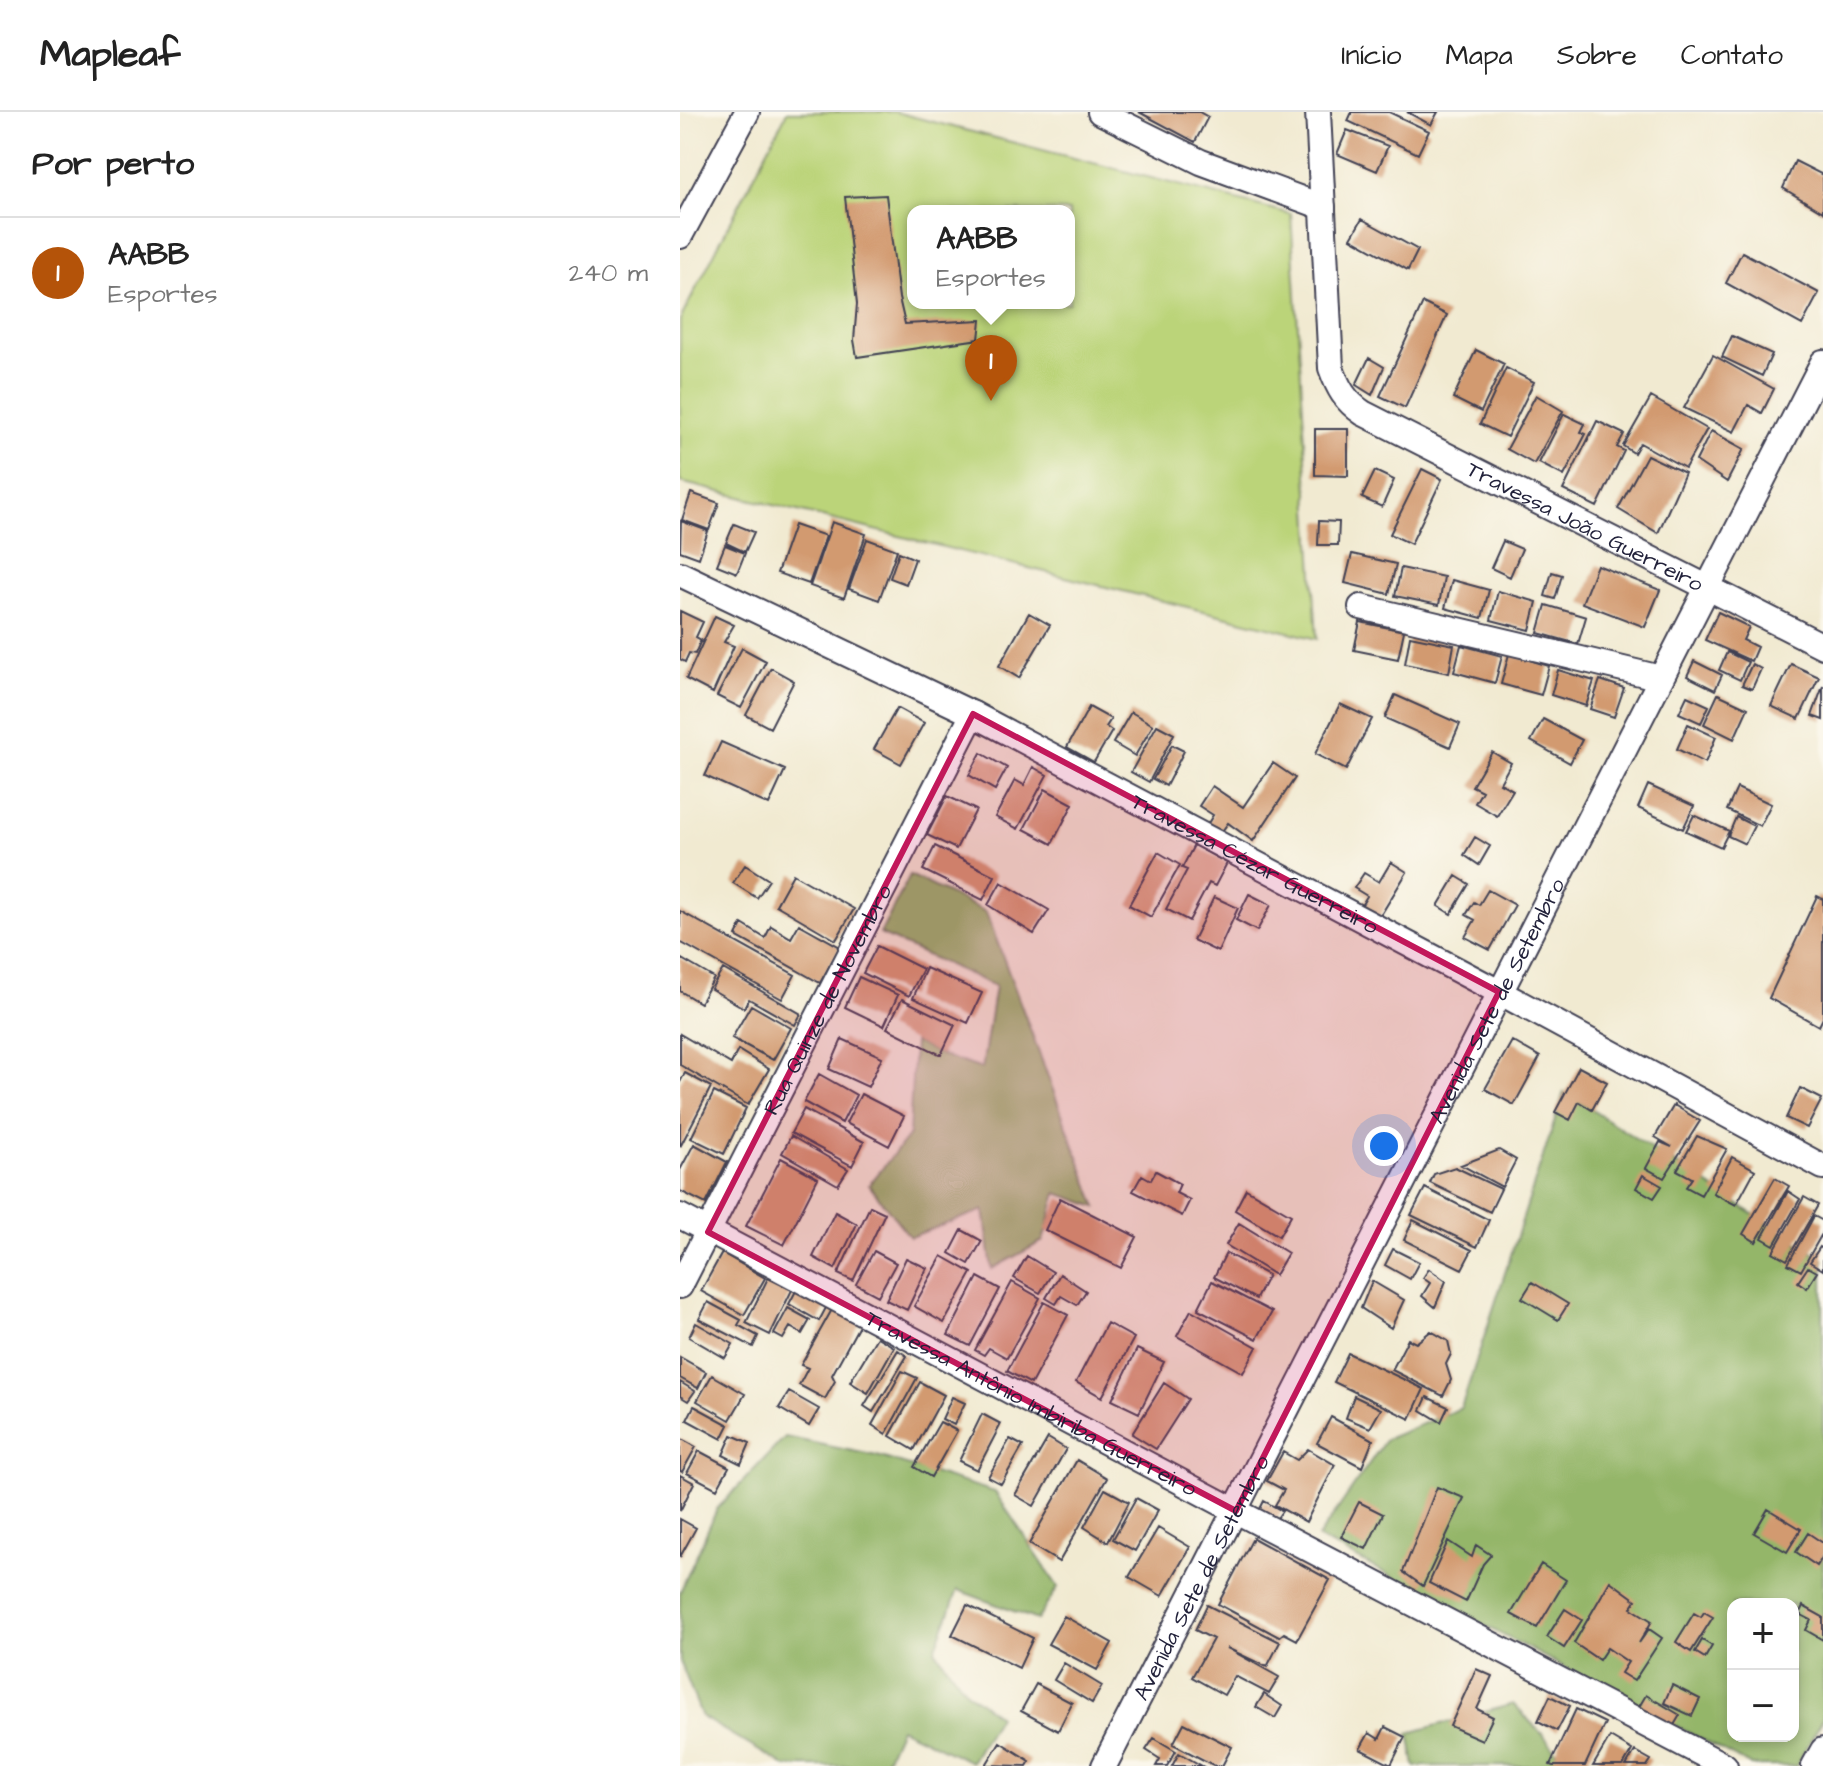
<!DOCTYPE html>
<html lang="pt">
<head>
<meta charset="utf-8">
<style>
  :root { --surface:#fff; --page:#f2f2f2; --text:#222; --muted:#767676; --line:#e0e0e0; --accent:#b45309 }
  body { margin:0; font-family:"Architects Daughter",sans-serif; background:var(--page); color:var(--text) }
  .controls { position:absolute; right:24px; bottom:24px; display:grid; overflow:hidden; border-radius:16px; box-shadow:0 4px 12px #0003 }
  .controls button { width:72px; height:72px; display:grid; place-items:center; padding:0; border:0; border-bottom:2px solid var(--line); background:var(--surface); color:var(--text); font:40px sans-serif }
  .you { position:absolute; left:704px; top:1034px; width:28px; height:28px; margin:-20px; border:6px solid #fff; border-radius:50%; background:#1a73e8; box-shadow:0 0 0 12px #1a73e833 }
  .badge { display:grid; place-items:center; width:52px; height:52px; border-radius:50%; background:var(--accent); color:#fff; font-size:26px; font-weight:700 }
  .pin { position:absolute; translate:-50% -66px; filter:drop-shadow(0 2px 4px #0008) }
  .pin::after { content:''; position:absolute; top:42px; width:28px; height:24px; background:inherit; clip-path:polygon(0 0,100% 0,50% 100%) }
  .popup { position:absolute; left:227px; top:93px; width:168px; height:104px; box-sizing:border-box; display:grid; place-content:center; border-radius:16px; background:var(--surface); filter:drop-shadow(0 2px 6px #0005); font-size:26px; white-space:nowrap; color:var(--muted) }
  .popup b { font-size:30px; color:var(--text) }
  .popup::after { content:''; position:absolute; left:50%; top:100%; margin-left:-16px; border:16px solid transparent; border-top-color:var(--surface) }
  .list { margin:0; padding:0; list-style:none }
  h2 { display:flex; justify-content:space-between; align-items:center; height:104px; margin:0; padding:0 32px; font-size:34px }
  h2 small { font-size:26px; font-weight:400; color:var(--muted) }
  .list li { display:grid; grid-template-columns:52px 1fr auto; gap:24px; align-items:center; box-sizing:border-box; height:112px; padding:0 32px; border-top:2px solid var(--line) }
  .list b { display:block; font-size:30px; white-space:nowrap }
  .list p { margin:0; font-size:26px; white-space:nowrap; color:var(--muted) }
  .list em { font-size:26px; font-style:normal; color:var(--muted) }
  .map { position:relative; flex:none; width:1143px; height:1654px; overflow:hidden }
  header { display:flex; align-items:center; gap:48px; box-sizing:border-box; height:112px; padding:0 40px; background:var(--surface); border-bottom:2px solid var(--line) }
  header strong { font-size:38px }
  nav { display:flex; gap:44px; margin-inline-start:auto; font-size:28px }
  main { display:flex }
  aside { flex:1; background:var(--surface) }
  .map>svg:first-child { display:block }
  .green { fill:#bbd479; stroke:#6e7b5a; stroke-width:2; fill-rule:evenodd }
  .forest { fill:#94b669; stroke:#5b6c52; stroke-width:2; fill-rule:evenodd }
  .building { fill:#d29a6f }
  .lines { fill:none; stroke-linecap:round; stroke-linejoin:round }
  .street-casing { stroke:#414052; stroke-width:28 }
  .street { stroke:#fff; stroke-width:24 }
  .marked { fill:#c2185b; fill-opacity:0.2; stroke:#c2185b; stroke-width:6; stroke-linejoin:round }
  .labels { text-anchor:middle; stroke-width:7; stroke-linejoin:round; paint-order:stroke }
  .street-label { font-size:22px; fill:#22223b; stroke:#fbf7ec }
</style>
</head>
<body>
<header>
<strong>Mapleaf</strong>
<nav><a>Início</a><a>Mapa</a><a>Sobre</a><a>Contato</a></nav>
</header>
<main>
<aside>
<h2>Por perto<small></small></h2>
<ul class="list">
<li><span class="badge">1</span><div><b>AABB</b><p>Esportes</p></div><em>240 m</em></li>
</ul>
</aside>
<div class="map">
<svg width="1143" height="1654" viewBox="0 0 1143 1654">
  <rect width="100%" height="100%" fill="#fbf7ec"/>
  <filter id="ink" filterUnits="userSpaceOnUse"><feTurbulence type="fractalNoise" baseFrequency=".0125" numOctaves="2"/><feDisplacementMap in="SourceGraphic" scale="16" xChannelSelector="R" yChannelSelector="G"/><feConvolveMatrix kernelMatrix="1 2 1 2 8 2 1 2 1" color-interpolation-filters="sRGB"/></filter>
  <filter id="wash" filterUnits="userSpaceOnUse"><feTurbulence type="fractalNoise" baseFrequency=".006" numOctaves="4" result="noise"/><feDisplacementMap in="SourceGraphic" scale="32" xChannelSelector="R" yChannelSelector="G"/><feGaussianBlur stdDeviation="1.8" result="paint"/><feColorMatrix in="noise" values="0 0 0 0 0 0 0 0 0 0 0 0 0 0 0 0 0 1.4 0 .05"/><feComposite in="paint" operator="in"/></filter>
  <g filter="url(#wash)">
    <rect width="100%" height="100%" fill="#f1ead1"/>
    <path class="green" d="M107,0H215L611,102L637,527L0,370V208ZM233,99H389V191H233Z"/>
    <path class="forest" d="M230,763L306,800L417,1095L377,1081L363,1129L312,1157L304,1098L230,1125L189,1073L229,1023L234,930L261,943L302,957L315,874L200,822Z
      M884,980L1143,1147V1607L1116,1654H1072L638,1426L706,1327L781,1296ZM1053,1492H1113V1624H1053Z
      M105,1325L197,1344L315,1380L378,1475L357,1508L278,1478L255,1538L286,1579L318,1604L291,1650L220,1616L203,1654H105L22,1605L0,1549V1480L37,1397Z
      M833,1592L864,1624L887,1654H735L729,1621Z"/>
    <g id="blocks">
      <path class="building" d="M459,0H519L528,5L515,30Z
        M672,0H709L749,19L738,42L668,9Z
        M727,0H758L751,13Z
        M667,18L708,34L697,59L657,42Z
        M1115,49L1143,63V100L1103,76Z
        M206,83L219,186L225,212L301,208L299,227L177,245L174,228L177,192L165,85Z
        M682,107L738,138L728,158L671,126Z
        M1062,140L1139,181L1122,213L1046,171Z
        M743,191L767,203L725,296L700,284Z
        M1052,224L1092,242L1082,264L1042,245Z
        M796,238L824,252L801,300L773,286Z
        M1033,243L1094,277L1082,301L1068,293L1054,320L1004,296Z
        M689,246L704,255L692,283L676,273Z
        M826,256L854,270L827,325L800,312Z
        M856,283L883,299L854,352L827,337Z
        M971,285L1027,317L1005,356L960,331L954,341L943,334Z
        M884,302L905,312L901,320L906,322L884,364L859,351Z
        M917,309L944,322L937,335L944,339L917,395L883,378Z
        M635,317H668V364L635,363Z
        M1031,319L1064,337L1047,370L1016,349Z
        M967,343L1005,361L978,421L938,397Z
        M742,357L762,367L731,432L710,422Z
        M695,359L714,368L702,395L682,386Z
        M11,381L39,391L29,418L2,408Z
        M1,409L28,419L19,446L0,439Z
        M639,409L659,410L658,433H638Z
        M152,410L186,422L164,486L130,474Z
        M54,412L74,420L65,440L46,431Z
        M114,413L146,424L129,472L97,461Z
        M187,427L217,438L199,488L169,477Z
        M823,429L842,437L830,465L811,456Z
        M45,433L65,441L57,461L37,453Z
        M219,440L235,447L226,472L210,466Z
        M672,442L716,452L709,482L665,471Z
        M917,453L980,478L965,515L902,491Z
        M721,456L764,465L759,493L715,484Z
        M872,460L882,463L875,487L865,484Z
        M772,468L809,478L802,506L765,496Z
        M818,479L857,490L850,518L811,508Z
        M866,493L906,505L898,532L858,521Z
        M0,499L23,510L16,525L21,528L15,542L9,541L5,550L0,547Z
        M1038,500L1069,515L1063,528L1077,535L1071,549L1025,528Z
        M349,501L370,513L339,566L319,554Z
        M35,504L54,513L44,530L54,534L33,581L6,567Z
        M680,510L724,519L718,547L674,538Z
        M730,524L774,533L769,561L725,552Z
        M781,533L822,544L815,571L774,560Z
        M62,536L86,549L61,596L37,584Z
        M1047,540L1068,550L1060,568L1039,558Z
        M829,542L869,554L861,583L821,572Z
        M1014,549L1042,563L1035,578L1007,564Z
        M1072,552L1081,557L1072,577L1062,573Z
        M1111,552L1139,565L1119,607L1091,594Z
        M91,556L114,569L90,616L66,603Z
        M878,558L914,569L906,594L871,583Z
        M920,568L944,576L934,605L910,597Z
        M1143,574V608L1132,604Z
        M1038,582L1068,596L1054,627L1024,612Z
        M715,583L780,612L770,635L705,606Z
        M1007,584L1029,594L1021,611L999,601Z
        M660,592L692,607L666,658L635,642Z
        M409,595L431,607L426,615L432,619L414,650L387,635Z
        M217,596L244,611L221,652L194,637Z
        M451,600L473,613L455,644L433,631Z
        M863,607L902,628L890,651L851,629Z
        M1008,612L1036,625L1025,651L997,637Z
        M477,613L494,622L469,670L451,660Z
        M41,630L105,658L89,693L25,664Z
        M492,633L504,639L486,674L473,667Z
        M812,640L831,651L820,671L833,678L817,704L795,691L802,679L792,674Z
        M301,641L327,656L315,678L289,663Z
        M593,651L615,666L573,729L548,711L540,722L527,713L533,703L519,694L532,674L563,695Z
        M353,655L367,663L338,717L315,705L335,668L344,673Z
        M968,673L1014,694L1003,717L958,696Z
        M1057,676L1091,692L1080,714L1047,698Z
        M365,677L393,692L372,732L344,717Z
        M267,684L296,698L276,737L247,723Z
        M1014,703L1049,719L1041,735L1006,719Z
        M1056,705L1074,714L1065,732L1048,724Z
        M795,725L810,734L799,753L784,743Z
        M514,733L547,751L535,774L529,771L509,809L486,797L507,758L502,756Z
        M255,734L315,764L303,788L243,758Z
        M478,740L500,753L471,805L449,793Z
        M711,750L727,760L699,806L681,794L687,784L674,776L684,761L699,770Z
        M65,753L89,768L77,786L53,771Z
        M113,762L174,797L156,828L96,793Z
        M776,764L789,772L771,802L758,794Z
        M321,770L369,798L354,822L308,793Z
        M808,778L835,793L810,838L785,825L795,808L786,803L794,790L799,793Z
        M569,782L591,793L577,819L556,808Z
        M1137,784L1143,787V906L1139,914L1089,886Z
        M534,785L558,796L538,840L513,828Z
        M0,799L115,863L102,887L0,830Z
        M62,812L85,826L91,814L111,826L119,812L160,835L140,871L56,824Z
        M197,834L243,857L229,884L183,861Z
        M0,846L34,866L20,891L0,879Z
        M246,856L302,881L288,911L233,886Z
        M43,857L121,902L115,913L69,887L64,896L31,877Z
        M179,865L218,883L204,914L165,895Z
        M222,887L275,913L261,943L207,916Z
        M71,893L111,916L93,948L52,926Z
        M0,922L51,952L58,938L89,957L68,993L0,953Z
        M162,927L202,945L188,975L149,957Z
        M832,929L860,945L834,993L805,977Z
        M899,955L927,970L912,998L899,990L890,1008L875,1000Z
        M5,961L31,975L0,1035V970Z
        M139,962L176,983L162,1011L124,990Z
        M1120,976L1142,987L1127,1016L1106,1006Z
        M34,980L66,996L44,1042L11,1026Z
        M181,982L224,1004L209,1034L166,1011Z
        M994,993L1020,1009L984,1066L966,1056L980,1030L992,1035L975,1025Z
        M124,997L184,1030L172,1054L111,1021Z
        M111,1024L168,1057L158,1073L102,1041Z
        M1017,1024L1047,1037L1021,1083L1006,1075L1012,1066L997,1058Z
        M14,1032L47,1050L26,1092L0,1079V1058Z
        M819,1038L836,1048L822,1075L781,1053Z
        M1052,1045L1075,1058L1056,1093L1033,1081Z
        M101,1046L138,1066L104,1133L66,1114Z
        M775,1055L821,1077L810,1100L750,1071L754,1062Z
        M476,1059L500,1072L496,1081L510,1088L502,1104L453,1079L462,1063L471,1068Z
        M963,1063L982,1074L974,1086L956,1076Z
        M1095,1066L1109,1074L1076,1130L1063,1122Z
        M745,1076L809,1108L797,1135L731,1103Z
        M566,1077L611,1103L599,1124L555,1098Z
        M1108,1079L1120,1087L1094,1133L1082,1126Z
        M1124,1085L1138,1093L1107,1148L1093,1140Z
        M380,1086L457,1125L441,1156L365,1118Z
        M190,1094L205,1101L173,1169L158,1162Z
        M155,1100L177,1112L155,1157L133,1145Z
        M1134,1104L1143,1109V1120L1121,1159L1108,1152Z
        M733,1108L792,1138L782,1157L724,1128Z
        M559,1111L608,1141L595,1163L546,1133Z
        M282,1118L302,1129L289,1152L270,1141Z
        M1140,1135L1143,1137V1158L1130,1150Z
        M713,1137L739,1150L730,1167L705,1153Z
        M194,1139L216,1151L198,1184L176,1172Z
        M42,1141L85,1166L64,1203L21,1179Z
        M546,1141L588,1163L576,1187L534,1165Z
        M262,1144L292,1161L264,1211L234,1194Z
        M347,1144L373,1160L360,1181L334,1166Z
        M226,1146L247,1156L227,1198L206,1188Z
        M1128,1155L1137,1160L1127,1176L1118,1170Z
        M749,1157L766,1169L755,1195L742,1184L750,1171L743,1166Z
        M380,1162L406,1179L397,1193L381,1184L376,1192L366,1186Z
        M298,1165L320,1177L290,1234L268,1223Z
        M88,1166L112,1178L90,1223L66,1211Z
        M532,1169L592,1200L577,1227L518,1197Z
        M692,1169L724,1188L711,1216L681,1196Z
        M332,1170L360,1186L327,1246L309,1236L304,1243L295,1238Z
        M852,1170L888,1192L878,1208L842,1186Z
        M117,1177L147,1194L139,1209L109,1192Z
        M28,1190L61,1208L58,1213L78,1224L73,1235L19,1207Z
        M364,1190L388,1203L351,1272L327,1259Z
        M154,1194L181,1210L152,1263L155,1269L145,1287L119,1273L128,1256L121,1253Z
        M108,1196L130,1208L122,1222L110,1215L103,1227L94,1222Z
        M511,1198L577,1235L563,1261L497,1224Z
        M16,1211L53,1232L45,1246L9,1225Z
        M427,1211L454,1226L422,1285L396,1270Z
        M751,1219L768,1229L771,1242L766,1252L771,1268L763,1284L712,1258L728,1227L736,1231Z
        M197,1225L214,1235L188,1281L170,1270Z
        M457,1237L484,1250L459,1301L432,1288Z
        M218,1238L227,1244L193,1300L184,1294Z
        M668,1241L744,1277L730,1307L654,1270Z
        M0,1245L26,1260L18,1276L0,1266Z
        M222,1259L237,1266L206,1322L192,1313Z
        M32,1263L65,1282L50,1308L17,1289Z
        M0,1270L15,1279L8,1289L0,1284Z
        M240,1270L264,1283L234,1338L210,1324Z
        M484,1271L508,1287L476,1337L452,1322Z
        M109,1280L139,1297L129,1314L99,1296Z
        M674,1284L701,1297L690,1316L666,1306Z
        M272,1285L285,1291L274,1313L262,1307Z
        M747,1285L768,1295L761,1310L741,1298Z
        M14,1294L49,1313L42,1327L7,1308Z
        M302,1302L321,1312L297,1358L279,1349Z
        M651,1305L693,1328L682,1355L637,1331Z
        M260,1310L277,1319L251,1365L234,1355Z
        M52,1323L70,1331L61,1352L43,1343Z
        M0,1326L16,1335L2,1360L0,1359Z
        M368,1326L386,1337L354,1394L335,1383Z
        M330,1327L343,1334L321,1372L308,1365Z
        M628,1337L655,1353L626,1410L595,1393L604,1378L587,1369L603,1340L617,1348Z
        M19,1339L49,1355L37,1377L7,1361Z
        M397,1348L427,1366L379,1450L349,1432Z
        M0,1363L14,1371L0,1399Z
        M757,1375L784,1386L743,1474L723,1460Z
        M425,1377L449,1390L428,1430L404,1415Z
        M456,1386L478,1398L455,1439L433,1427Z
        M584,1389L602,1399L593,1412L577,1403Z
        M679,1390L703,1402L686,1437L661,1425Z
        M1088,1397L1121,1417L1107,1440L1074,1421Z
        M0,1407L16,1416L0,1445Z
        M478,1416L510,1435L482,1484L449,1465Z
        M1128,1421L1143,1431V1444L1137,1454L1116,1440Z
        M573,1426L650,1468L617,1528L604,1521L599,1525L538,1492Z
        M768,1429L792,1445L796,1433L811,1443L803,1452L786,1490L749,1471Z
        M861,1452L886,1468L857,1516L831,1502Z
        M930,1469L956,1488L951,1496L972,1509L959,1531L969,1517L982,1526L954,1569L941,1561L948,1550L927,1536L919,1548L894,1531Z
        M287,1493L353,1526L339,1556L272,1523Z
        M527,1493L600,1530L587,1555L547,1536L599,1565L589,1582L555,1564L544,1583L512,1565L533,1527L515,1518Z
        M1123,1494L1143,1505V1528L1126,1518L1131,1508L1119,1502Z
        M885,1497L902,1508L884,1536L867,1525Z
        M1024,1500L1033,1505L1011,1540L996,1530L1014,1501L1021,1505Z
        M384,1504L432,1531L417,1558L368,1532Z
        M1022,1528L1032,1534L1025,1546L1015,1540Z
        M384,1551L422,1574L412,1591L374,1568Z
        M796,1557L812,1564L797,1597L813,1605L802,1628L770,1614Z
        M356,1572L392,1591L378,1619L341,1599Z
        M992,1573L1020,1587L1012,1604L984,1591Z
        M584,1582L602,1594L595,1606L576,1595Z
        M966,1583L1000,1603L993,1615L959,1595Z
        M870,1584L890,1594L877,1619L858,1609Z
        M896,1597L925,1611L905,1654H873L870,1653Z
        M504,1611L552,1635L542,1654H535L493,1632Z
        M705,1615L725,1625L711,1653L680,1637L689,1621L699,1627Z
        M930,1625L952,1638L943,1654H913Z
        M474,1626L496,1639L487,1654H476L480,1647L466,1638Z
        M320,1630L350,1649L347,1654L306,1653Z
        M955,1639L971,1648L967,1654H946Z
        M499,1641L522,1654H492Z"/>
    </g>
  </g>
  <g filter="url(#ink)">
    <use href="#blocks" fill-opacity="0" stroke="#414052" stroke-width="2"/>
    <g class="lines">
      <g class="street-casing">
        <g id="street">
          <path d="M420,0L521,50L643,95"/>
          <path id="s1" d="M638,0L651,256C658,276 665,289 683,301L1143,534"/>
          <path d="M0,124L67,0"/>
          <path id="s2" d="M0,462L293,602L819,880L1143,1055"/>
          <path d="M681,495L981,566"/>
          <path id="s3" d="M0,1104L556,1399L1045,1654"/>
          <path id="s4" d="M0,1174L293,602"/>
          <path id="s5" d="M424,1654L1143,250"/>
          <path d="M1134,1654L1143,1638"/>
        </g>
      </g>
      <use href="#street" class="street"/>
    </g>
  </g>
  <path class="marked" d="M293,602L819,880L556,1399L28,1120Z"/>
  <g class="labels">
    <g class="street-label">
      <text dy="8" stroke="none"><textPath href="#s1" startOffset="562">Travessa João Guerreiro</textPath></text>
      <text dy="8" stroke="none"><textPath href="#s2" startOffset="644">Travessa Cézar Guerreiro</textPath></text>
      <text dy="8" stroke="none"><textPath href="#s5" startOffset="860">Avenida Sete de Setembro</textPath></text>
      <text dy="8" stroke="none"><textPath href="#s4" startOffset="322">Rua Quinze de Novembro</textPath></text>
      <text dy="8" stroke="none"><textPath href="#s3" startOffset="398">Travessa Antônio Imbiriba Guerreiro</textPath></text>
      <text dy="8" stroke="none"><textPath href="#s5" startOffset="212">Avenida Sete de Setembro</textPath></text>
    </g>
  </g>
</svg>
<div class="controls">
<button>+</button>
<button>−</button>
</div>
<div class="you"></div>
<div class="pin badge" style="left:311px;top:289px">1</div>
<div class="popup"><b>AABB</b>Esportes</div>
</div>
</main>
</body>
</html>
